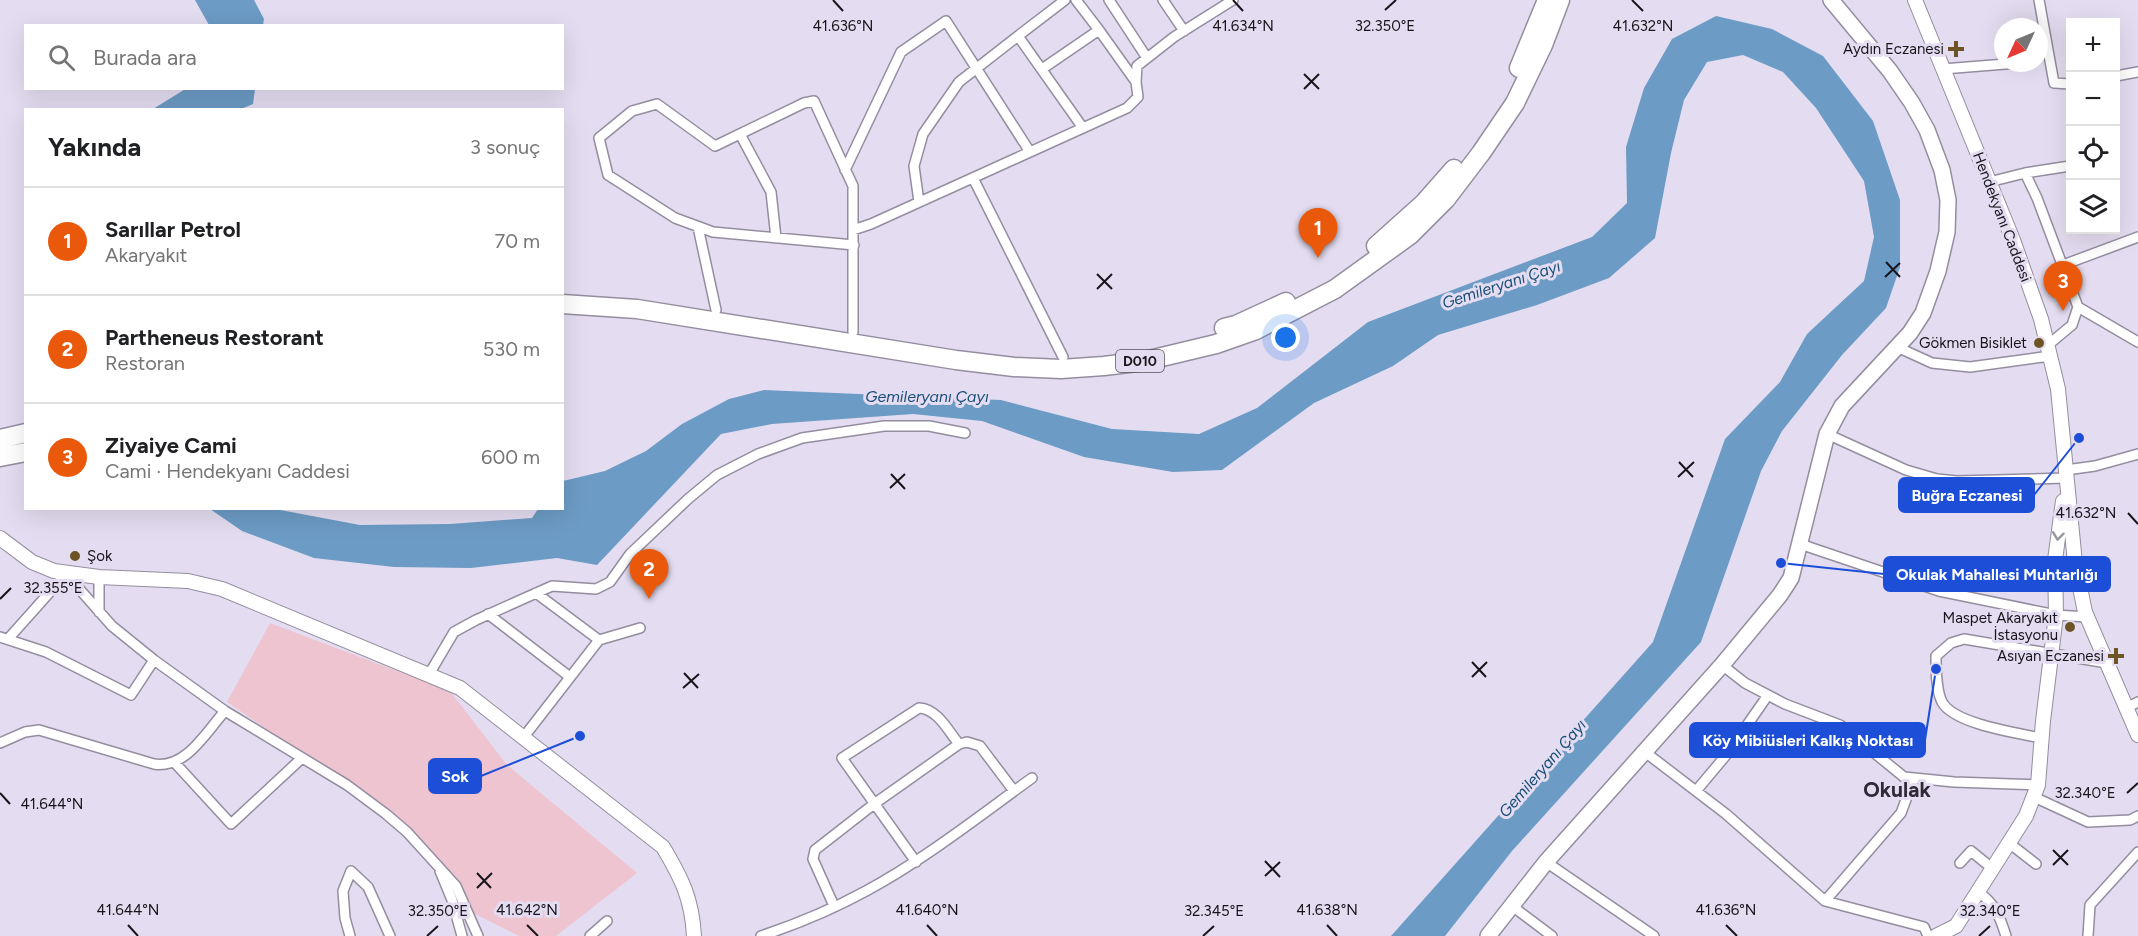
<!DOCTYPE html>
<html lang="tr">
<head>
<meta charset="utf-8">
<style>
  :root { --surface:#fff; --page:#f6f6f6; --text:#202124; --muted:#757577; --line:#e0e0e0; --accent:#ea580c }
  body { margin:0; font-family:Figtree,sans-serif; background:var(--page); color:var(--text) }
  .controls { position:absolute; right:18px; top:18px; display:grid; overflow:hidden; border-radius:0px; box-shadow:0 6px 24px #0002 }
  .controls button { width:54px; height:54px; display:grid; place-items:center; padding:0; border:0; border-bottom:2px solid var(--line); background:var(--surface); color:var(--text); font:30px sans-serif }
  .compass { position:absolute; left:1994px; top:18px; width:54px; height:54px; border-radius:50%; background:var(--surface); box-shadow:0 6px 24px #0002; rotate:226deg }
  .you { position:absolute; left:1286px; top:338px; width:21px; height:21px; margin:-15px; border:4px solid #fff; border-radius:50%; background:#1a73e8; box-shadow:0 0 0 9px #1a73e833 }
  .badge { display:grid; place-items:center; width:39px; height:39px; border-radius:50%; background:var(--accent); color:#fff; font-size:20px; font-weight:700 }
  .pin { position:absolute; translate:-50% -50px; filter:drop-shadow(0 2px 3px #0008) }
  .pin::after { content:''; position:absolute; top:32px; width:21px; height:18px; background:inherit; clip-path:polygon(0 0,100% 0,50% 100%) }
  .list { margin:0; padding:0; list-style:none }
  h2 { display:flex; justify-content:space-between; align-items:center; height:78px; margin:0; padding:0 24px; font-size:26px }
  h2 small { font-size:20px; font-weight:400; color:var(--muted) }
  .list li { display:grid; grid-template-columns:39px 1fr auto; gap:18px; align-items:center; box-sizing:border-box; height:108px; padding:0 24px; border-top:2px solid var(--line) }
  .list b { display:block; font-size:22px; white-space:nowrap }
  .list p { margin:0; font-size:20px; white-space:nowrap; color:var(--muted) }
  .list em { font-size:20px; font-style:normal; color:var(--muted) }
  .icon { flex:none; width:33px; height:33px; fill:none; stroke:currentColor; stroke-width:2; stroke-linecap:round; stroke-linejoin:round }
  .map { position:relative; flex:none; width:2138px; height:936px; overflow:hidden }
  .search { position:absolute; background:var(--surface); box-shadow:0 6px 24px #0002; left:24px; top:24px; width:540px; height:66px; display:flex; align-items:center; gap:15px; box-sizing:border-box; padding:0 21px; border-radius:0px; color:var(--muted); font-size:22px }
  .panel { position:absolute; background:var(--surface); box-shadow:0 6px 24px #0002; left:24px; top:108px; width:540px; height:402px; border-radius:0px }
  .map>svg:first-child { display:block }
  .green { fill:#eec4d1 }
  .water { fill:#6c9bc5 }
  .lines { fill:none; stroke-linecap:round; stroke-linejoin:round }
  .street-casing { stroke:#948d9f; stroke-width:12 }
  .secondary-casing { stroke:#948d9f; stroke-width:16 }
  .primary-casing { stroke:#948d9f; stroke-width:18 }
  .highway-casing { stroke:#948d9f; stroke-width:21 }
  .street { stroke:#fff; stroke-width:9 }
  .secondary { stroke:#fff; stroke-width:14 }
  .primary { stroke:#fff; stroke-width:15 }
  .highway { stroke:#fff; stroke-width:18 }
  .oneway { stroke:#979698 }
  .ticks { fill:none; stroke:#17151b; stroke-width:2 }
  .poi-dot { fill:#6d5425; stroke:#e4ddf1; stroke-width:2 }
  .labels { text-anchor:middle; stroke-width:6; stroke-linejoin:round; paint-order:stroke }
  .shield { fill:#e4ddf1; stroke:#54515b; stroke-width:1.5 }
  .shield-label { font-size:14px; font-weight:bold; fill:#17151b }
  .poi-label { font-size:15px; fill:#17151b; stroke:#e4ddf1; text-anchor:end }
  .street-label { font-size:15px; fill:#17151b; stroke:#e4ddf1 }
  .water-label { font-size:16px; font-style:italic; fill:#184d76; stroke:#e4ddf1 }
  .district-label { font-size:21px; font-weight:bold; fill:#2f2a38; stroke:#e4ddf1 }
  .ticks-label { font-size:15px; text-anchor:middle; fill:#17151b; stroke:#e4ddf1; stroke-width:6; stroke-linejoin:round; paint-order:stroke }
  .leader { fill:none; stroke:#1d4ed8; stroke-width:2 }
  .callout-dot { fill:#1d4ed8; stroke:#e4ddf1; stroke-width:2 }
  .callout { fill:#1d4ed8; stroke:#1d4ed8; stroke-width:2 }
  .callout-label { font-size:16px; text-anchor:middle; font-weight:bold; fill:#fff }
</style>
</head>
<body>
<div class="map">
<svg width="2138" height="936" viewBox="0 0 2138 936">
  <rect width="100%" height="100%" fill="#e4ddf1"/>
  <path class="green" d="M270,623L450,691L507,765L637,873L556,936H519L471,912L457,882L328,771L227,702Z"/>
  <path class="water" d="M195,0H254L264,19L263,25H209Z
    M1716,16L1772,29L1823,56L1873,121L1900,200V267L1886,308L1842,355L1782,431L1761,471L1701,642L1512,851L1445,936H1391L1653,642L1725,439L1780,382L1807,334L1864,281L1874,237L1864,181L1816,108L1783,72L1743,55L1707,62L1684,100L1671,153L1655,238L1609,278L1537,305L1438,335L1393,366L1314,403L1222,470L1173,472L1084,457L982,421L913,414L772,424L721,434L597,565L557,558L471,568L394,567L314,558L242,531L210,509H275L360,525L450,524L532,518L538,509L562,508L563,481L605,471L646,451L682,424L729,399L764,390L1001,400L1112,429L1199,434L1257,408L1368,322L1592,237L1627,203L1626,147L1644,88L1672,39Z
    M187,88H255V89L253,104L241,109H153Z"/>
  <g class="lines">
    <g class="street-casing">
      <path id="street" d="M1076,0L1099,30
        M1109,0L1147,58
        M1163,0L1184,31
        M2039,0L2054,83L2070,84
        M1018,36L1065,0
        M1042,69L1099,30L1136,82
        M1943,69L2018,63
        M2116,76L2138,72
        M740,134L771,192L776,238
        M845,170L901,52L946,21L1030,152
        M2025,173L2037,198L2078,307L2072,325L2048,345
        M973,178L1063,357
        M1989,182L2025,173L2070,166
        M919,202L914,166L923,134L959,82L1018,36L1083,128
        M698,227L716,310
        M853,230L871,224L1127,108L1138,97L1136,82L1137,66L1174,37L1233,0
        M2063,265L2138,237
        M2078,307L2138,342
        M853,332V186L814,101L804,103L715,146L657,104L632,111L599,138L608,175L675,218L713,232L854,245
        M1897,347L1932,363L1970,367L2050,356
        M1827,434L1906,470L1937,479L1957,481L2066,478
        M2066,470L2095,466L2138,454
        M1800,544L1939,591L2056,615L2087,617
        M99,577V612
        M536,593L599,640
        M488,614L570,677
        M0,637L46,652L131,695L154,660
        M8,639L66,574L112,626L154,660L225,711L347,785L386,814L407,832L456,886L478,936
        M1722,665L1745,683L1785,704L1840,725L1904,777L1954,782L2038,785
        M428,676L454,632L476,620L552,586L596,589L610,582L630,554L688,499L717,475L758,454L802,438L884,426H929L965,433
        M2126,708L2138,702
        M523,738L599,640L640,628
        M2041,738C2017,733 1954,724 1942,702C1936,690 1936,670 1936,656L1951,643L1964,639L2107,663
        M0,743L25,732L39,730L154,764C186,769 206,732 225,711
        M1645,752L1726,814L1825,901L1924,927L1928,936
        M175,763L231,824L302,758
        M1696,791L1727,754L1768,695
        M2034,797L2088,822L2130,820L2138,816
        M2009,843L2036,864
        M916,862L842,758L919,708C938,709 948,731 959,744
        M1546,862L1654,936
        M1960,863L1971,851L1993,869
        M440,871L452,900L462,936
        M1978,892C1995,903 2000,917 2006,936
        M1825,901L1901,813L1914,778
        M834,906L813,859L815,850L874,804L959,744L967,742L980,746L1014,791
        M1512,906L1552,936
        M350,936L345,918L343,891L351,871L368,887L390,936
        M590,936L607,921
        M761,936C797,924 833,909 866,891C925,859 978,817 1032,778
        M2088,936L2090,905L2138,852"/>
    </g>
    <g class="secondary-casing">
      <path id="secondary" d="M1915,0L2013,240L2041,319L2058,389L2075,563L2085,612L2138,735
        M0,538L32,562L54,571L99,577L188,581L222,589L460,688L663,847C682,879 692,899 694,936
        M1936,936L1956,926L2026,816L2038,785L2043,721L2056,615L2055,560L2063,501"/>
    </g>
    <g class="primary-casing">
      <path id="primary" d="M1488,936L1546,862L1722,665L1780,595L1791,578L1827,434L1842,406L1910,333L1923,313L1938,271L1947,232L1948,200L1942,170L1927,130L1912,103L1890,71L1831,0"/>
    </g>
    <g class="highway-casing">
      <path id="highway" d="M1519,68L1547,0
        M1376,246L1424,203L1454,169
        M562,304L637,309L956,360L1014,367L1061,369L1104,366L1145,361L1216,344L1256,330L1335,289L1410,235L1446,199L1481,153L1515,103L1543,45L1560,0
        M1224,328L1236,325L1286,302
        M0,439L26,433
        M0,457L26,452"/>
    </g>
    <use href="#street" class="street"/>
    <use href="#secondary" class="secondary"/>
    <use href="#primary" class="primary"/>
    <use href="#highway" class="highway"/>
  </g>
  <defs><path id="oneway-chevron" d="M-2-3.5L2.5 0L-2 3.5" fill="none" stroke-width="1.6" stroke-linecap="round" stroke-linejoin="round" transform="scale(1.5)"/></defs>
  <use class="oneway" href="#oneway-chevron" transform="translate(2058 536) rotate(97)"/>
  <path class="ticks" d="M833,0L843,11M1233,0L1243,11M1632,0L1643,11M1385,10L1396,0M1304,74L1319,89M1304,89L1319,74M1886,262L1900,277M1097,274L1112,289M1885,277L1900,263M1097,289L1112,274M1679,462L1693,477M891,474L905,489M1678,477L1694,462M890,488L905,474M2128,513L2138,524M0,599L11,588M1472,662L1486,677M684,673L698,688M1472,677L1487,662M683,688L699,674M0,793L10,804M2127,793L2138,783M2053,850L2068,865M1265,861L1280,877M2053,865L2068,850M477,873L491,888M1265,876L1280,862M477,888L492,873M128,925L138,936M527,925L538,936M927,925L937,936M1327,925L1337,936M1726,925L1737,936M427,936L438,926M1203,936L1214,926M1979,936L1990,926"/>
  <g class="poi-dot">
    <path d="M1953 40h6v6h6v6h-6v6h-6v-6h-6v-6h6z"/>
    <circle cx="2039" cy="343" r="6"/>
    <circle cx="75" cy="556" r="6"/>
    <circle cx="2070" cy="627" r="6"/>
    <path d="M2113 647h6v6h6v6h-6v6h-6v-6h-6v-6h6z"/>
  </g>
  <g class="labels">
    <rect class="shield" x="1116" y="350" width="48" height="22" rx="4.5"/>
    <g class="shield-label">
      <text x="1140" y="366">D010</text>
    </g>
    <g class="poi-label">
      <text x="1944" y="54">Aydın Eczanesi</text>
      <text x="2027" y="348">Gökmen Bisiklet</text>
      <text x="87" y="561" text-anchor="start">Şok</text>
      <text x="2058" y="623">Maspet Akaryakıt<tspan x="2058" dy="17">İstasyonu</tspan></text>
      <text x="2104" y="661">Asıyan Eczanesi</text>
    </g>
    <g class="street-label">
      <text transform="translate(2002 217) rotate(69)" y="5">Hendekyanı Caddesi</text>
    </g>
    <g class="water-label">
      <text transform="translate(1501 284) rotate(-18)" y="6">Gemileryanı Çayı</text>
      <text x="927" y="402">Gemileryanı Çayı</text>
      <text transform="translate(1542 768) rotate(-49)" y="6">Gemileryanı Çayı</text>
    </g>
    <g class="district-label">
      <text x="1897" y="797">Okulak</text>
    </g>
  </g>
  <g class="ticks-label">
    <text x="1385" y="31">32.350°E</text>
    <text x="843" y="31">41.636°N</text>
    <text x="1243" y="31">41.634°N</text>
    <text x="1643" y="31">41.632°N</text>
    <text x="2086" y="518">41.632°N</text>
    <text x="53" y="593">32.355°E</text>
    <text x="2085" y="798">32.340°E</text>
    <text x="52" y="809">41.644°N</text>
    <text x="128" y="915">41.644°N</text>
    <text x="527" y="915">41.642°N</text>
    <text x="927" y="915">41.640°N</text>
    <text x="1327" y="915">41.638°N</text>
    <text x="1726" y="915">41.636°N</text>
    <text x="438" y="916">32.350°E</text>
    <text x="1214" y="916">32.345°E</text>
    <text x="1990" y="916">32.340°E</text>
  </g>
  <path class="leader" d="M2079 438L2034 495M1781 563L1884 574M1936 669L1925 740M580 736L481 776"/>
  <g class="callout-dot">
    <circle cx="2079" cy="438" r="6"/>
    <circle cx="1781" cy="563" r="6"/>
    <circle cx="1936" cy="669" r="6"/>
    <circle cx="580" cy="736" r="6"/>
  </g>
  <g class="callout">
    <rect x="1899" y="478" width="135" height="34" rx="6"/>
    <rect x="1884" y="557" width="226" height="34" rx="6"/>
    <rect x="1690" y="723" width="235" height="34" rx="6"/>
    <rect x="429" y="759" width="52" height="34" rx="6"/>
  </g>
  <g class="callout-label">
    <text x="1967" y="501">Buğra Eczanesi</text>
    <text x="1997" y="580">Okulak Mahallesi Muhtarlığı</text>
    <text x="1808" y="746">Köy Mibiüsleri Kalkış Noktası</text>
    <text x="455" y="782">Sok</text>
  </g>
</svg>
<div class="controls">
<button>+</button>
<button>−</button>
<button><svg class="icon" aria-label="locate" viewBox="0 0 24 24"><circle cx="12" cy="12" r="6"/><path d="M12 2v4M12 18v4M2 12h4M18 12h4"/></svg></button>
<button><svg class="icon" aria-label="layers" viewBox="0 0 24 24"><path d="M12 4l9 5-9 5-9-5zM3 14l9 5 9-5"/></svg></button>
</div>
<svg class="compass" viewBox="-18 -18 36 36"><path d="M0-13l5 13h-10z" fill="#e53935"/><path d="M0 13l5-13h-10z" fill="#757577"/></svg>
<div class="you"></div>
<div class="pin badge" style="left:1318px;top:258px">1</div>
<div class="pin badge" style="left:649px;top:599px">2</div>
<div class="pin badge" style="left:2063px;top:311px">3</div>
<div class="search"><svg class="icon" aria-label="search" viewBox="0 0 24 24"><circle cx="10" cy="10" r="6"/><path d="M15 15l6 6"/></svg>Burada ara</div>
<section class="panel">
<h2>Yakında<small>3 sonuç</small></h2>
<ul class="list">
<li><span class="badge">1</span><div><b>Sarıllar Petrol</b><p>Akaryakıt</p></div><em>70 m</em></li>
<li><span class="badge">2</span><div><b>Partheneus Restorant</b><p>Restoran</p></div><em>530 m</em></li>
<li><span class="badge">3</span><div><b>Ziyaiye Cami</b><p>Cami · Hendekyanı Caddesi</p></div><em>600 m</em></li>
</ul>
</section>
</div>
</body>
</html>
